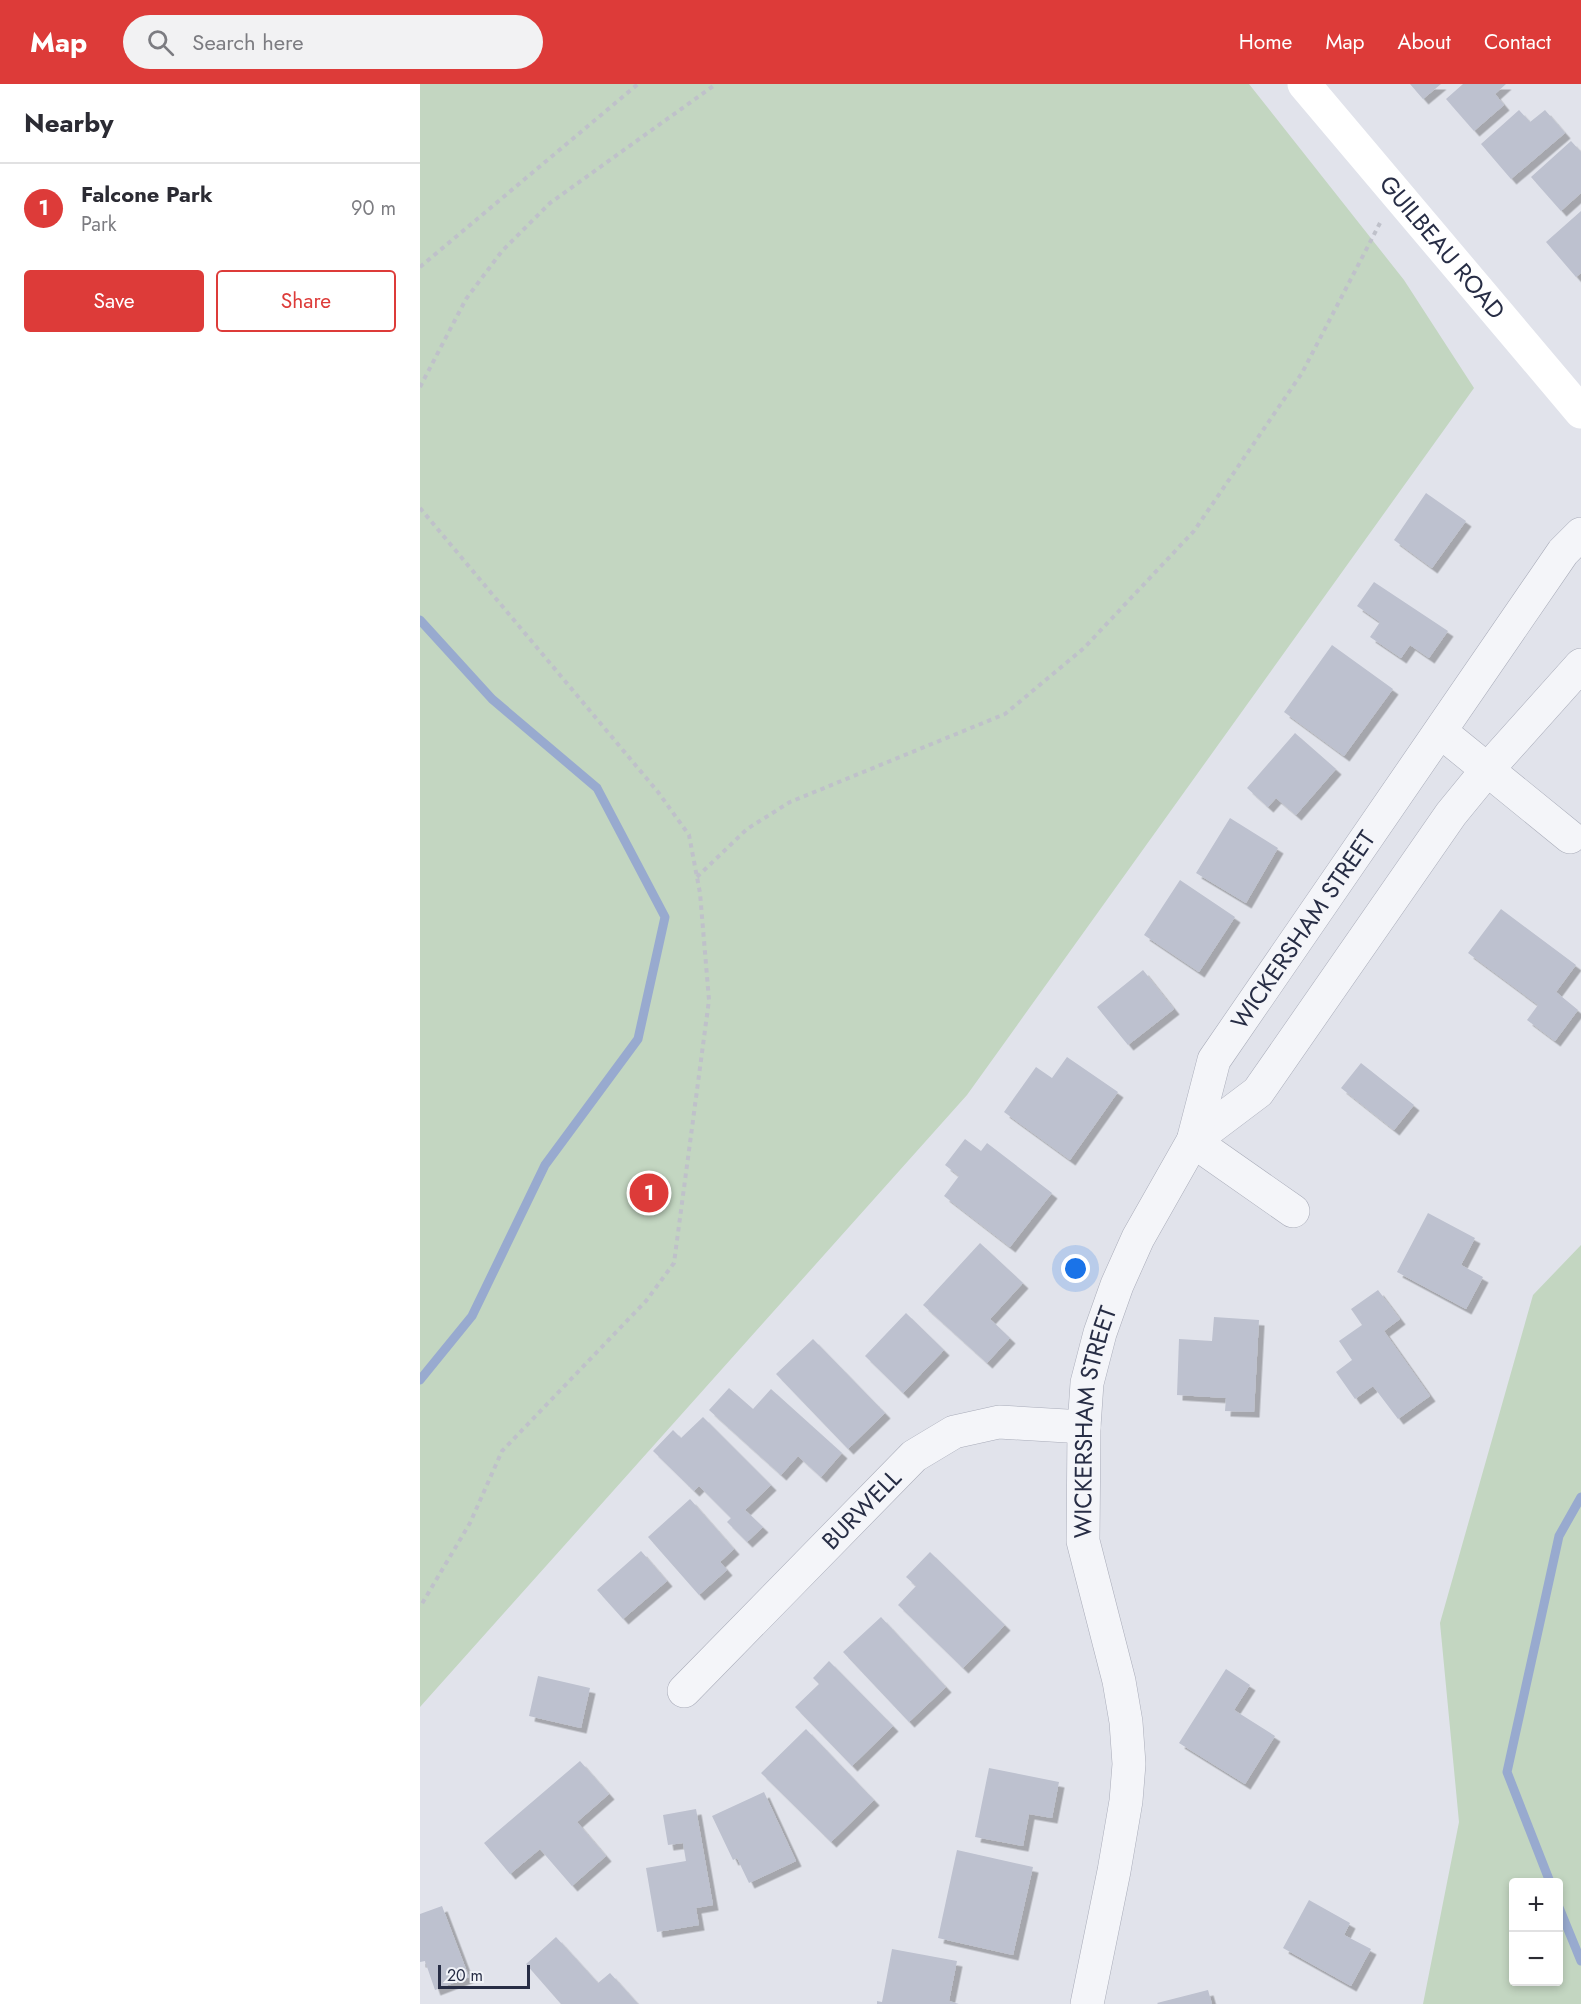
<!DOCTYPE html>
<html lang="en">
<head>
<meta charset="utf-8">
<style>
  :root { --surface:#fff; --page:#f2f2f3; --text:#2b2b33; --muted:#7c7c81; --line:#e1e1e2; --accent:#dd3b39 }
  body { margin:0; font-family:Jost,sans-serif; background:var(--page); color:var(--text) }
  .controls { position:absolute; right:18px; bottom:18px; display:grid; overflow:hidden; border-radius:6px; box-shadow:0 3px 9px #0003 }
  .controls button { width:54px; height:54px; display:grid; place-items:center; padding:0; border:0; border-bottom:2px solid var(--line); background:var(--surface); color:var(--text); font:30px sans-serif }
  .scale { position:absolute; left:18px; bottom:15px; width:92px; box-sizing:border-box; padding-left:6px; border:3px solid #272d45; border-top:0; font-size:16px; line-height:21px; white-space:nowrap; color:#272d45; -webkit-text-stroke:4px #f1f3f8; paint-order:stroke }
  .you { position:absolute; left:656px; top:1185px; width:21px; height:21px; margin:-15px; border:4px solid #fff; border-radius:50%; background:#1a73e8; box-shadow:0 0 0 9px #1a73e833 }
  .badge { display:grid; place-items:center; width:39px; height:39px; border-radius:50%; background:var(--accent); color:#fff; font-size:20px; font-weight:700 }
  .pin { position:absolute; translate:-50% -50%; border:3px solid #fff; box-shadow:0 2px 6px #0006 }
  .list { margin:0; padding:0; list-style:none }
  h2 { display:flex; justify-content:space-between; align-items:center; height:78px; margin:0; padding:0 24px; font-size:26px }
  h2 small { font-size:20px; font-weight:400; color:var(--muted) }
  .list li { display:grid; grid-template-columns:39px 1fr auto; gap:18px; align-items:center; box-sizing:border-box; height:90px; padding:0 24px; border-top:2px solid var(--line) }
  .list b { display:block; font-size:22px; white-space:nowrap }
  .list p { margin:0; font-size:20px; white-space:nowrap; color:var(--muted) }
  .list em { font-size:20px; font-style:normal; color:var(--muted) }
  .actions { display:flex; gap:12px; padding:18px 24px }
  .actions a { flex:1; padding:14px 0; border:2px solid var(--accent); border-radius:6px; text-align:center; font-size:21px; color:var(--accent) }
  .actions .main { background:var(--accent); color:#fff }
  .icon { flex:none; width:33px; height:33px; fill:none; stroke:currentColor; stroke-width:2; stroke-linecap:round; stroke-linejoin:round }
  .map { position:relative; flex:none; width:1161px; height:1920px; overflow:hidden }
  header { display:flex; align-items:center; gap:36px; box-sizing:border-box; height:84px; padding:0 30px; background:var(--accent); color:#fff }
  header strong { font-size:28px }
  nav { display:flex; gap:33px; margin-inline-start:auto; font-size:21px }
  .search { width:420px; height:54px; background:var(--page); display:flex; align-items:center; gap:15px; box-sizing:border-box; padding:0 21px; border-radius:33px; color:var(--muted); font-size:22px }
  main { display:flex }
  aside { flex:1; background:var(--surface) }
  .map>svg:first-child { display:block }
  .green { fill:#c3d6c1; fill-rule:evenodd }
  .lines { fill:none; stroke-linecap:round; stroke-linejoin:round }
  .stream { stroke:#98aacf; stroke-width:9 }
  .building { fill:#bdc1cf; filter:url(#shadow) }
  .minor-casing { stroke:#a9acb9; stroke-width:34 }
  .tertiary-casing { stroke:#a9acb9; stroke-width:34 }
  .path { stroke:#bfc1ca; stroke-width:4; stroke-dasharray:4.5 4.5; stroke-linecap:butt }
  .minor { stroke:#f4f5f9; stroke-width:33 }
  .tertiary { stroke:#f4f5f9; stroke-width:33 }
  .secondary { stroke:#fff; stroke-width:33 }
  .labels { text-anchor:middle; stroke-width:5; stroke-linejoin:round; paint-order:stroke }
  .street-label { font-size:24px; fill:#272d45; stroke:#f1f3f8 }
</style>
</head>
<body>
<header>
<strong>Map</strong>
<div class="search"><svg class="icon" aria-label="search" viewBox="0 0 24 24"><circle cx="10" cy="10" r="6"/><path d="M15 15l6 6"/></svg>Search here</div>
<nav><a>Home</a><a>Map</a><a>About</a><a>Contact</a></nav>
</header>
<main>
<aside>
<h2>Nearby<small></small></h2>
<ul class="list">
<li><span class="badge">1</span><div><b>Falcone Park</b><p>Park</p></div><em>90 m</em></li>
</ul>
<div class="actions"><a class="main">Save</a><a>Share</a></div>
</aside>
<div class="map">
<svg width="1161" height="1920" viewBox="0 0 1161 1920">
  <defs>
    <filter id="shadow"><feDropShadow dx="5.5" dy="5.5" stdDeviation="0" flood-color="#0004"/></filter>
  </defs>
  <rect width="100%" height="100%" fill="#e1e3eb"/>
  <path class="green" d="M0,0H829L984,196L1054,304L547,1011L0,1623Z
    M1161,1161V1920H1003L1039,1738L1020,1539L1113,1211ZM1094,1798H1138V1898H1094Z"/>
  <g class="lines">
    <path class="stream" d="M0,536L72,615L177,704L245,833L218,955L125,1081L52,1232L0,1296
      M1130,1798L1087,1688L1139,1452L1161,1413
      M1138,1821L1161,1877"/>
  </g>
  <path class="building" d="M990,0H1021L1003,15Z
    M1043,0H1086L1075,10L1084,21L1054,47L1026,15Z
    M1099,26L1110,38L1125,26L1145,49L1091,95L1061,60Z
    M1151,57L1161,68V109L1141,127L1111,93Z
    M1161,127V189L1156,193L1126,158Z
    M1006,409L1046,437L1012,484L974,456Z
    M954,498L1028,547L1009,574L990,561L981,574L950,553L960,538L937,522Z
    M912,561L973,605L924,672L864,628Z
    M875,649L916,685L876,731L856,714L848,723L827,704Z
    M810,734L858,764L826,819L776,789Z
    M760,796L815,833L779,888L724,851Z
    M1081,825L1156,881L1136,908L1158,926L1135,957L1107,936L1118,921L1048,869Z
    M723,886L754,925L708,961L677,923Z
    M647,973L698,1008L650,1076L584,1028L616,983L632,994Z
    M941,979L994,1021L974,1046L921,1004Z
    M545,1055L561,1067L567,1059L632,1109L590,1163L524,1112L539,1092L525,1081Z
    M1008,1129L1055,1154L1041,1181L1063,1193L1046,1225L977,1188Z
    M560,1159L603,1199L570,1235L590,1254L567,1279L503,1221Z
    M958,1206L980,1235L964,1247L1010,1312L978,1335L953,1302L935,1315L916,1288L932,1276L919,1257L942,1241L931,1225Z
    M486,1229L524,1266L483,1309L445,1272Z
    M794,1233L839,1236L834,1328L805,1327L806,1314L757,1311L759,1255L792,1257Z
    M393,1255L465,1329L428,1365L356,1290Z
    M309,1304L333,1325L351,1305L422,1369L401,1393L378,1372L361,1391L289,1326Z
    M283,1333L351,1401L325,1426L343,1443L327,1458L307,1438L311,1434L279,1402L274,1407L233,1367L253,1346L261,1354Z
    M270,1415L314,1465L300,1478L307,1486L279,1511L228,1453Z
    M221,1467L247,1497L203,1535L177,1506Z
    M510,1468L585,1541L543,1584L478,1521L496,1502L486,1493Z
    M461,1533L526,1603L489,1638L423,1568Z
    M409,1577L473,1642L432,1682L375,1623L399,1600L393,1594Z
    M806,1585L830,1601L814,1626L855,1652L825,1700L759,1659Z
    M118,1592L170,1604L161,1644L109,1632Z
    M386,1645L454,1716L411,1758L341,1689Z
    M160,1677L189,1710L157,1738L186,1772L152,1802L120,1765L90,1790L64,1759Z
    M569,1684L639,1698L632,1734L609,1730L603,1762L555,1753Z
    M344,1708L376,1777L329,1799L317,1774L313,1776L292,1732Z
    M276,1725L293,1821L276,1824L279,1841L237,1848L226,1784L266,1777L263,1759L248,1761L243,1731Z
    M537,1766L613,1783L593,1871L518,1854Z
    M889,1816L930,1839L924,1851L951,1865L931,1902L863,1864Z
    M22,1822L49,1893L15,1906L5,1877L0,1878V1830Z
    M136,1853L178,1899L190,1889L218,1920H141L106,1880Z
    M472,1865L537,1877L529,1917L539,1920H457V1917L462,1918Z
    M788,1906L792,1920H738L737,1919Z"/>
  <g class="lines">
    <g class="minor-casing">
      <g id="minor">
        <path d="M1021,648L1150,753"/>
        <path d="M773,1057L873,1127"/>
        <path id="s1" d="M264,1607L494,1372L534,1348L579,1338L664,1343"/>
      </g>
    </g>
    <g class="tertiary-casing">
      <g id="tertiary">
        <path d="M773,1057L838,1008L1031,730L1067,686L1161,581"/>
        <path id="s2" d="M667,1920L694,1787L706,1717L709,1680L706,1638L699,1597L663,1457L664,1343L667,1299L680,1249L697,1201L718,1154L773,1057L794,976L1143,468L1161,450"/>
      </g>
    </g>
    <path class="path" d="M0,183L218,0
      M0,303L46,215L82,167L130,119L296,0
      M0,424L238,708L269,751L280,809L289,916L254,1179L226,1217L82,1367L50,1439L0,1523
      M277,793L327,745L370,718L585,630L664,564L774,447L882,289L960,139"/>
    <use href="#minor" class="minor"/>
    <use href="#tertiary" class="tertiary"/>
    <path class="secondary" id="s3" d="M884,0L1161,328"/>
  </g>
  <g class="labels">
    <g class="street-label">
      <text dy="8" stroke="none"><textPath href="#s3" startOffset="214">GUILBEAU ROAD</textPath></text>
      <text dy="8" stroke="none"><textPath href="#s2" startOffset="1137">WICKERSHAM STREET</textPath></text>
      <text dy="8" stroke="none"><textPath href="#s2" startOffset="592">WICKERSHAM STREET</textPath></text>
      <text dy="8" stroke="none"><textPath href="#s1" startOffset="254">BURWELL</textPath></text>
    </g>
  </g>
</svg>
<div class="controls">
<button>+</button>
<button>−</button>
</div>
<div class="scale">20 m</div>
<div class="you"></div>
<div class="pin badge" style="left:229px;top:1109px">1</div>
</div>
</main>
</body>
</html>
